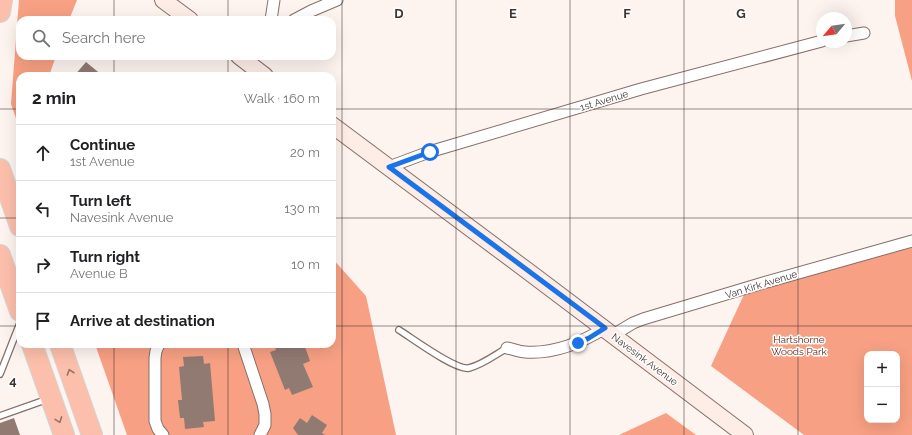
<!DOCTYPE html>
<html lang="en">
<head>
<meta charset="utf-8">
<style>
  :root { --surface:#fff; --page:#f2f2f2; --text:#202124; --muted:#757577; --line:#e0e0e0 }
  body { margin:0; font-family:Raleway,sans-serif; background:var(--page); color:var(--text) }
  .controls { position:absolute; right:12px; bottom:12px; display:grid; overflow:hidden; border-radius:8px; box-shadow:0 4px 16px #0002 }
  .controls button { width:36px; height:36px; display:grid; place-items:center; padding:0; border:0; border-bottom:1px solid var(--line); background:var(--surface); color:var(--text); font:20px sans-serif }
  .compass { position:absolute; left:816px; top:12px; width:36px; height:36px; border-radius:50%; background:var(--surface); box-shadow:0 4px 16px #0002; rotate:241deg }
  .stop { position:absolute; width:12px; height:12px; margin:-9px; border:3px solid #1a73e8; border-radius:50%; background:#fff }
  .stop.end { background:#1a73e8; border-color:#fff; box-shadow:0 1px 4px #0008 }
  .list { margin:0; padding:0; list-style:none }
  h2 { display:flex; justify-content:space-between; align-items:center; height:52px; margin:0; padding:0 16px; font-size:17px }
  h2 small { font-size:13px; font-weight:400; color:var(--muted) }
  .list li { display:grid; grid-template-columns:26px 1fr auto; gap:12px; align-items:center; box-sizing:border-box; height:56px; padding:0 16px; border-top:1px solid var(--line) }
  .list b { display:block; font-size:15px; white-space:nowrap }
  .list p { margin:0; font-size:13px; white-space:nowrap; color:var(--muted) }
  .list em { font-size:13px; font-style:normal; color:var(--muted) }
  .icon { flex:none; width:22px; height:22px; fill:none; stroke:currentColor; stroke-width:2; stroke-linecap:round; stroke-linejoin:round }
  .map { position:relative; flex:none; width:912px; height:435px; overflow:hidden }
  .search { position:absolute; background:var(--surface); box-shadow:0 4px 16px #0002; left:16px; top:16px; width:320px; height:44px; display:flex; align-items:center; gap:10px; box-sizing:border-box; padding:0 14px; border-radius:12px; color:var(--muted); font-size:15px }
  .panel { position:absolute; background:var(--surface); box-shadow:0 4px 16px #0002; left:16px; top:72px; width:320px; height:276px; border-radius:12px }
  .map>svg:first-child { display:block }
  .forest { fill:#f8a083; fill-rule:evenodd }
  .building { fill:#917a72 }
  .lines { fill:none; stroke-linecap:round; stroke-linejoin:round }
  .lane-casing { stroke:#866f68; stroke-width:8 }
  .street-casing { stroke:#866f68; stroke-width:13 }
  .secondary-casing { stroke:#866f68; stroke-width:18 }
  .highway-casing { stroke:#d5d2d2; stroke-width:22 }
  .lane { stroke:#fff; stroke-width:5.5 }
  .street { stroke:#fff; stroke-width:11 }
  .secondary { stroke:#feece6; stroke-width:16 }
  .highway { stroke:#fcbfab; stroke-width:20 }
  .oneway { stroke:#947368 }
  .route { stroke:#1a73e8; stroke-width:5 }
  .grid { fill:none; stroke:#3e3431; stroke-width:1; stroke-opacity:0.55 }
  .labels { text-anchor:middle; stroke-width:3; stroke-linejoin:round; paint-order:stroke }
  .street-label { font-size:10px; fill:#3e3431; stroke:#fff }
  .park-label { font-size:10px; fill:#5b2411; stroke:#fff }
  .grid-label { font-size:13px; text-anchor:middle; font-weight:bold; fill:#3e3431; stroke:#fff; stroke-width:3; stroke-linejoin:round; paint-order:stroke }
</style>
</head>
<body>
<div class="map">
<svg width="912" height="435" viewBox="0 0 912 435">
  <rect width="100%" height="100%" fill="#fdf3ef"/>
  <path class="forest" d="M19,0H77L69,20H20V56H56L49,76H20V130L11,104Z
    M895,0H912V81L895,16Z
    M912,240V435H804L711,366L747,288ZM867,354H897V420H867Z
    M332,258L366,296L396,435H127L95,344H332Z
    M666,413L696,435H619Z"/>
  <path class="building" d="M86,62L103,76H74Z
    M274,344H304L310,361L303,364L313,387L292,395L289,388L285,390L270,352L276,350Z
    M203,356L204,364L210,363L215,421L203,422L204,427L185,429L184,418H180L178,400H182L179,367L184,366L183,357Z
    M312,415L327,425L322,433L325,435H298L293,428L300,418L307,423Z
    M14,418L20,435H0V423Z"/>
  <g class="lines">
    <g class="lane-casing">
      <path id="lane" d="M399,330C412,338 456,371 469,368C482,365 495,355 507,348
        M0,374L20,323
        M0,416L48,399"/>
    </g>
    <g class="street-casing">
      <path id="street" d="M271,20L274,0
        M294,20L311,11L337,0
        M846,36L864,33
        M389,167L429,152L641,89L822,41
        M613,335L633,323L643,319L763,283L912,241
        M159,344L156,351L155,358V421L158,429L163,435
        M243,344L263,404L265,414V425L260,435
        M507,348C513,349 519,352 525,352C553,354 581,343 605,328"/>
    </g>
    <g class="secondary-casing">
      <path id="secondary" d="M163,0L190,20
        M239,56L265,76
        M332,125L533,275L745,435"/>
    </g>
    <g class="highway-casing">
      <path id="highway" d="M0,12L2,0
        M0,169L20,226
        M0,255L20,311
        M32,344L64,435
        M60,344L92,435"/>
    </g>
    <use href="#lane" class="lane"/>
    <use href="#street" class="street"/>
    <use href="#secondary" class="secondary"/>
    <use href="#highway" class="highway"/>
  </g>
  <defs><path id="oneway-chevron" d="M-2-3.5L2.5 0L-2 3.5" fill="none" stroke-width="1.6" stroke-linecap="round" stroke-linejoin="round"/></defs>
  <g class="oneway">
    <use href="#oneway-chevron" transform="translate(70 372) rotate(-109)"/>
    <use href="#oneway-chevron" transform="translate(59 420) rotate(70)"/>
  </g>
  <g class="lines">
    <path class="route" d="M430,152L389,167L605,328L589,338L578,343"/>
  </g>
  <path class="grid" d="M114,0V20M228,0V20M342,0V435M456,0V435M570,0V435M684,0V435M798,0V435M114,56V76M228,56V76M0,109H20M332,109H912M0,218H20M332,218H912M0,326H20M332,326H912M114,344V435M228,344V435"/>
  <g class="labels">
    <g class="street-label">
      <text transform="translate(604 100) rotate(-17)" y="4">1st Avenue</text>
      <text transform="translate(761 284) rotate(-17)" y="4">Van Kirk Avenue</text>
      <text transform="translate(645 359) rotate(37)" y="4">Navesink Avenue</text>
    </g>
    <g class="park-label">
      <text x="799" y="343">Hartshorne<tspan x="799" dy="12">Woods Park</tspan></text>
    </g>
  </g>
  <g class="grid-label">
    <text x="399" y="18">D</text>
    <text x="513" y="18">E</text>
    <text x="627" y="18">F</text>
    <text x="741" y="18">G</text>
    <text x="13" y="385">4</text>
  </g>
</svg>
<div class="controls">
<button>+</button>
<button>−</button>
</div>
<svg class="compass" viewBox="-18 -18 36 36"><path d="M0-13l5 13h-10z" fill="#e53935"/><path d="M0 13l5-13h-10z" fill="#757577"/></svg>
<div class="stop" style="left:430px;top:152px"></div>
<div class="stop end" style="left:578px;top:343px"></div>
<div class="search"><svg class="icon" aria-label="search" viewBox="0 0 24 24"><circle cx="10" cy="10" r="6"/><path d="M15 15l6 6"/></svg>Search here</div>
<section class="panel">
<h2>2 min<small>Walk · 160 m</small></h2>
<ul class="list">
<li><svg class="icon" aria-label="ahead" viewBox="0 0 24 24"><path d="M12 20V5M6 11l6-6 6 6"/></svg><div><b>Continue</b><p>1st Avenue</p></div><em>20 m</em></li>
<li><svg class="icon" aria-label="left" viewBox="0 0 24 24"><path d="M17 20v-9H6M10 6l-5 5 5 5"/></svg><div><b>Turn left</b><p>Navesink Avenue</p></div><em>130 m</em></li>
<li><svg class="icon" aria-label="right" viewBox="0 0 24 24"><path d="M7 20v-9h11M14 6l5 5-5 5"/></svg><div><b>Turn right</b><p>Avenue B</p></div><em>10 m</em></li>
<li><svg class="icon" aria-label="arrive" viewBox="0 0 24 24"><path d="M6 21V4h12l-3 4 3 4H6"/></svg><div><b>Arrive at destination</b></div></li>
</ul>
</section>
</div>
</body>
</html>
